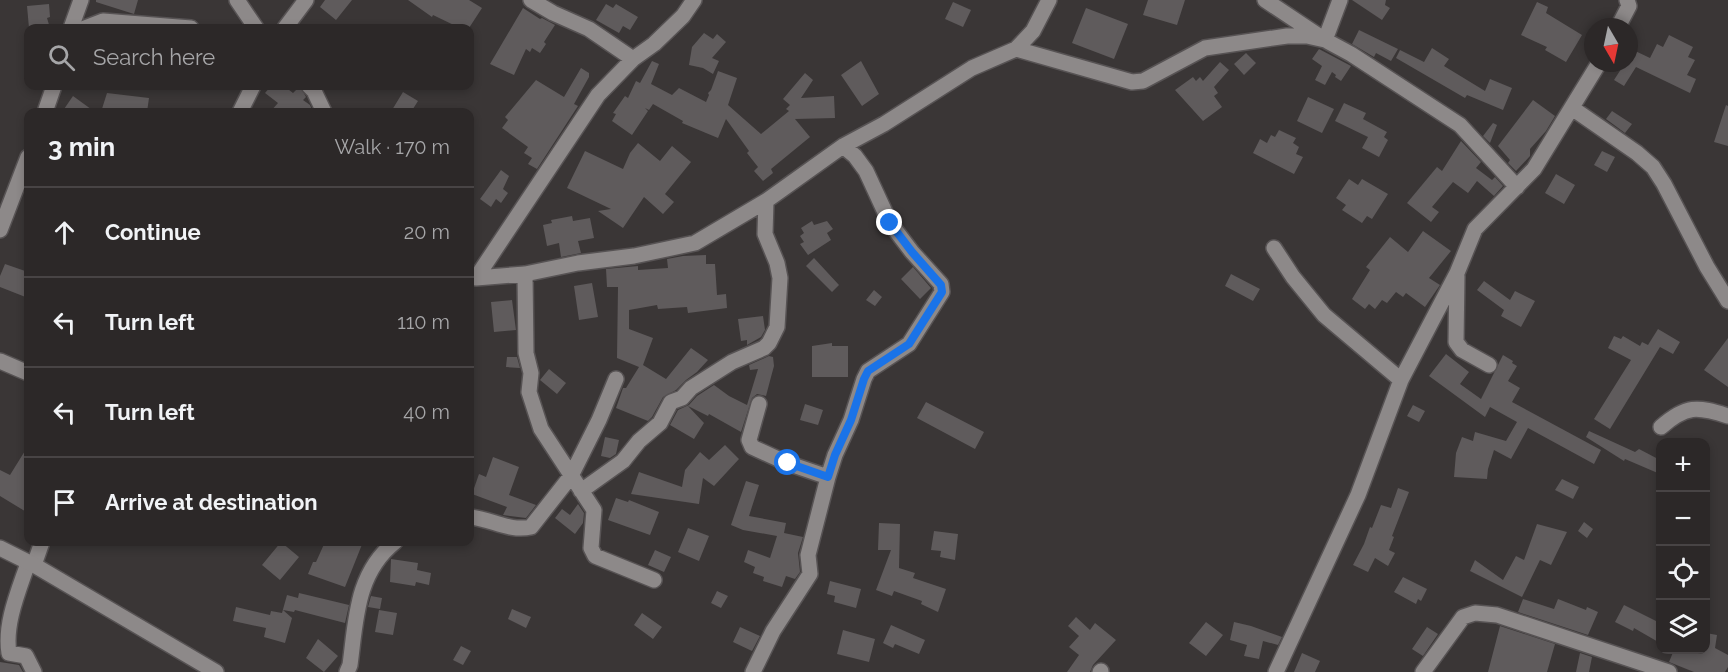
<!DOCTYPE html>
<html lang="en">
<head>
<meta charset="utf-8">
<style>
  :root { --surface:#2c2828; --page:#343030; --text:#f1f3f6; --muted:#a6a6a8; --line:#484445 }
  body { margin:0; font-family:Raleway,sans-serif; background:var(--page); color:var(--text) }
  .controls { position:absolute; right:18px; bottom:18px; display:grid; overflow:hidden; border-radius:12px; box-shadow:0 3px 9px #0003 }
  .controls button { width:54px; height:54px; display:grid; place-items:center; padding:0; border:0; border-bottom:2px solid var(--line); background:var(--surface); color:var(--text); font:30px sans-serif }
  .compass { position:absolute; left:1584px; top:18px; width:54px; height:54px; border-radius:50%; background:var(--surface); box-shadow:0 3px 9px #0003; rotate:171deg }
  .stop { position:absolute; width:18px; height:18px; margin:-14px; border:4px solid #1a73e8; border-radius:50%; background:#fff }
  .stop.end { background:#1a73e8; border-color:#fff; box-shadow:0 2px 6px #0008 }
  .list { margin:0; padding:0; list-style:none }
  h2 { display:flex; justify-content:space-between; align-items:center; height:78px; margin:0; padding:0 24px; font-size:26px }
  h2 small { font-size:20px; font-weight:400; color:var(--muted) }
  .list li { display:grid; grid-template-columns:39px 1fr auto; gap:18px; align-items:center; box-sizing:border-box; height:90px; padding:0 24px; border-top:2px solid var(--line) }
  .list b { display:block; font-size:22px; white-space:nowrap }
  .list em { font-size:20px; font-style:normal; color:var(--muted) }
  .icon { flex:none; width:33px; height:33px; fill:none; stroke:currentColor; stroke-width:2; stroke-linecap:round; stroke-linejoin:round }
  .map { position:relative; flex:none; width:1728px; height:672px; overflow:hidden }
  .search { position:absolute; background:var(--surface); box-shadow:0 3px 9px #0003; left:24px; top:24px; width:450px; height:66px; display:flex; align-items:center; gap:15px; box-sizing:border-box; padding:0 21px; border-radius:12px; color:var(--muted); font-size:22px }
  .panel { position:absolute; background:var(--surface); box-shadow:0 3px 9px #0003; left:24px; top:108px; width:450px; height:438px; border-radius:12px }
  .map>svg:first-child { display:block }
  .building { fill:#5f5b5c }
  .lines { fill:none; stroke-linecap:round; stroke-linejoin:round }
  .minor-casing { stroke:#575354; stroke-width:18 }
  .secondary-casing { stroke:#575354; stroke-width:18 }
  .minor { stroke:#8d8989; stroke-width:15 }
  .secondary { stroke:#8d8989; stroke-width:15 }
  .route { stroke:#1a73e8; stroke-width:8 }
</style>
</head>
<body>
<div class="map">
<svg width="1728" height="672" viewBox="0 0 1728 672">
  <rect width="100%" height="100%" fill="#3a3636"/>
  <path class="building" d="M96,0H138L134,14L96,2Z
    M325,0H352L336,20L320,7Z
    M408,0H469L482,8L469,28H460L433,15L432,17Z
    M1148,0H1185L1177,25L1143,15Z
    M1352,0H1386L1385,5L1390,8L1382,20Z
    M953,2L971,10L963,27L945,19Z
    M1537,2L1548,7L1546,13L1582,35L1566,62L1545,50L1547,47L1521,35Z
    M49,4L50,17L47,18L50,28H29L27,6Z
    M606,4L613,8L616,4L638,17L630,30L623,26L619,33L596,20Z
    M523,8L540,19L542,18L555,25L544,42L546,44L540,53L532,48L530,52L526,49L514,75L490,64Z
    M1086,8L1128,24L1114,59L1072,43Z
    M1359,30L1398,49L1391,61L1376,53L1374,57L1352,44Z
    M704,33L713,39L717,34L726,42L712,58L719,61L713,74L703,68L689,65L692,47Z
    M1669,35L1693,47L1688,57L1695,60L1687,75L1696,79L1690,93L1636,67L1624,86L1614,80L1625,63H1629V48L1650,58L1657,44L1663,47Z
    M1432,48L1449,59L1444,66L1485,91L1490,79L1512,88L1503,110L1467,95L1465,98L1396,58L1400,50L1424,62Z
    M1319,49L1351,66L1341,81L1335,77L1336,75L1332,72L1325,85L1315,80L1322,66L1312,59Z
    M1246,53L1256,63L1244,75L1234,64Z
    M652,61L659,64L651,84L672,95L679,88L706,102L709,95L708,93L711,90L718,71L737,78L728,105L761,134L789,111L786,109L790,105L783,99L805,73L813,80L801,98L834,96L835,118L795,119L810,137L771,169L773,173L763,181L754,171L758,167L747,153L749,151L726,119L718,138L682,123L683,121L653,104L649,110L645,108L648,111L632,135L612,121L616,114L613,113L625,96L628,98L636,81L640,83Z
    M861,61L879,94L862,106L841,75Z
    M1220,62L1229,70L1214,87L1218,93L1214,96L1222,107L1203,121L1175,90L1193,77L1196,81L1200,77L1203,81Z
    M581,68L589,73V77L574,104L578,106L537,169L528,164L532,158L524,153L528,147L502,128L508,120L505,117L536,80L564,97Z
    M271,86H284L293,93L300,86L306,97L303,100L310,105L313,112H270L278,103L265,93Z
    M403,92L418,101L411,112H399L392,110Z
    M107,93L149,98L147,112H101Z
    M73,96L95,112H62Z
    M1308,97L1334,109L1322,133L1297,121Z
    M1533,100L1555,116L1546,131L1530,149V156L1516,171L1508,163L1510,160L1498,146Z
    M1344,103L1366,113L1363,119L1387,132L1384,137L1388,140L1379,157L1362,148L1368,137L1335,121Z
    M1726,105L1728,106V146L1714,142Z
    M1612,111L1632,124L1625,133L1606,119Z
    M1493,123L1497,125L1490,143L1483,136Z
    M1279,130L1296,138L1293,143L1299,147L1296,154L1303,157L1294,174L1253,153L1260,139L1267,143L1271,135L1275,137Z
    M1461,141L1481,162L1476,168L1492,180L1495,177L1503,186L1494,196L1477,181L1468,193L1453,182L1432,207L1439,212L1431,222L1407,203L1437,167L1442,171Z
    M638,143L660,161L672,146L691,162L665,194L674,202L663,214L644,197L623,228L598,211L611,209L567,188L585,151L623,169L630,153Z
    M1602,151L1615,157L1607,172L1594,165Z
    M501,170L509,176L503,189L508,193L501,203L496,199L491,207L480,199Z
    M1556,174L1575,185L1564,204L1545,193Z
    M1349,179L1358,185L1362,179L1388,194L1372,219L1367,216L1362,223L1342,210L1346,205L1336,198Z
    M572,216L573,221L590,218L594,238L578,241L581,253L561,257L559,243L547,246L543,225L552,223L551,220Z
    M812,221L814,225L827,221L833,229L827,233L831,240L808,255L800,244L804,242L800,236L804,233L801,228Z
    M1423,231L1451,251L1429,278L1440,285L1425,307L1406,293L1403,297L1396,292L1387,303L1382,300L1375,309L1369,304L1365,309L1352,299L1370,270L1366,267L1390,237L1408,252Z
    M706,255V264H715L717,295L726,294L727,308L688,313L687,307L658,309L657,305L629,310V329L653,338L643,365L666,379L691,348L708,360L697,372L686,380L676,390L663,397L652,417L648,421L616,408L623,388H626L639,367L617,358L618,287H607L606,269L638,266V270L668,268L667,259L683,256Z
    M814,258L839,285L832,292L806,266Z
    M5,264L28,272V298L0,287V276Z
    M913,267L931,288L920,299L901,279Z
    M1231,274L1260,289L1253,301L1225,286Z
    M1484,281L1510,300L1515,291L1535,301L1521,327L1501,316L1504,310L1477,290Z
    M592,283L598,317L579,320L574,286Z
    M874,290L882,297L875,306L866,300Z
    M512,300L516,330L494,332L491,302Z
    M763,316L765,330L761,337L747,345V340L741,341L738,319Z
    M1658,329L1680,342L1673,354L1660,347L1610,429L1594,419L1631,360L1608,348L1614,336L1621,339L1623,336L1640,346L1642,342L1648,345Z
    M1728,338V387L1704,370Z
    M832,343V346H848V377H812V346Z
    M1446,354L1469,372L1460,384L1481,399L1503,355L1513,361L1512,363L1517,366L1508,381L1520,388L1512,402L1601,450L1594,464L1528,428L1511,459L1494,450L1488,469L1487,479L1454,477L1456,453L1462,437L1473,441L1475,432L1506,441L1517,422L1490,407L1485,417L1429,376Z
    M769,356L773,357L774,366L771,377H769H771L766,396L757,394L752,398L741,432L709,414L708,416L688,406L704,423L694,439L670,425L678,410L689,405L697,396L714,385L729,396L747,405L758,369L750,370L749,365Z
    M507,357H517L520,368L506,367Z
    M549,369L566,383L557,394L540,380Z
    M926,402L984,432L975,449L917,418Z
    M805,404L823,410L818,425L800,420Z
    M1413,405L1425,411L1419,422L1407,416Z
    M1589,431L1635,452L1639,449L1660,460V474L1625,459L1624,461L1586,437Z
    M605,437L619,440L616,454L610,458L601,456Z
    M725,445L739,459L714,486L703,478L699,504L631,494L639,472L682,487L685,470L700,452L709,460Z
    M28,446V513L0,496V470L10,475Z
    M493,457L519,467L509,495L536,505L526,518L503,515L507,507L472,494L479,474L486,477Z
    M1562,479L1579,487L1573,499L1555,490Z
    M746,481L759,485L749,516L786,523L784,533L803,537L798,553L800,572L795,579L786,576L782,587L763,581L764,577L753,573L755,567L744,562L748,550L770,558L777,536L743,530L731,525Z
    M1398,488L1409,492L1392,536L1394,537L1389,550L1395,553L1388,566L1375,558L1368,572L1353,565L1364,544L1370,527L1372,528L1381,505L1391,508Z
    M616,498L628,502L629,500L659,512L650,535L608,520Z
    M578,504L584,513L583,523L575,534L555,518L562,509L570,515Z
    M1584,522L1593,529L1587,538L1578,531Z
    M879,523L900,524L899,568L915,573L913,578L946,589L938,612L921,604L922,601L894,591L892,596L876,590L891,550H878Z
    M1537,524L1567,532L1551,565L1540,560L1522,597L1470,571L1475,560L1503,580L1516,556L1524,560Z
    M688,528L709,536L699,561L678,552Z
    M934,531L958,534L955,560L940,557L941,551L931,550Z
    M281,542L299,557L280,580L262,565Z
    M325,542H363L345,587L308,574L313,562H316Z
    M655,550L671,557L664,572L648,565Z
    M391,559L418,563L417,570L431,573L429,585L416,582L415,586L390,582Z
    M1403,577L1427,589L1421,601L1418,599L1416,604L1394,592Z
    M830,581L861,589L856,608L834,602L835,596L827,594Z
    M717,591L728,596L721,608L711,603Z
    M299,593L349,605L345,623L295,610L294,612L283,610L292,618L285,643L264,637L266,628L233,621L236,607L270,615L271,611L282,613L287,595L298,598Z
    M371,596L382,598L380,609L368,607Z
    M1523,599L1554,609L1558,599L1586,610L1587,607L1598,612L1588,635L1518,612Z
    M1624,605L1660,623V643L1634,628L1633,631L1615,622Z
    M512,609L531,617L526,628L508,619Z
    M379,610L397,613L393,635L375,632Z
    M642,613L662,627L653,639L634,625Z
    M1076,617L1090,630L1095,623L1116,640L1093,665L1090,672H1067L1079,655L1069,647L1079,636L1068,626Z
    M1206,622L1223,635L1206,656L1189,643Z
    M1234,622L1251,626L1282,637L1278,645L1263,641L1259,659L1244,656L1247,645L1230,640Z
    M891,625L925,640L919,654L895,644L893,648L883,643Z
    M1500,626L1555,644L1547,672H1488Z
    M740,627L760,636L752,651L733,642Z
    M1427,627L1438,634L1423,656L1412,649Z
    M843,630L875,639L869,662L837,654Z
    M1706,633L1717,635L1715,648L1728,655V667L1725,672H1694L1669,662L1674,650H1706Z
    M318,639L338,656L324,672L306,658Z
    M461,646L471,651L463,665L453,660Z
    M1302,653L1320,661L1315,672H1294Z
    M1580,653L1592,657L1589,672H1576Z
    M0,662L19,665L23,672H0Z"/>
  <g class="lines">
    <g class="minor-casing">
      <path id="minor" d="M237,0L256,28
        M531,0L553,13L589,29L633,59
        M1265,0L1325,40L1340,0
        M1618,27L1629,6L1627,0
        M71,28L81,0
        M85,28L103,21L191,28
        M285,28L306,0
        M1016,49L1132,82L1143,81L1205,48L1287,36H1307L1325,40L1351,54L1460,125L1517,187
        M309,86L314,91L324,112
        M1572,108L1637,153L1653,167L1664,184L1707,267L1728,301
        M45,112L54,86
        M240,112L253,86
        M0,230L28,157
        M1274,248L1293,277L1324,315L1401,380
        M525,274L526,353L531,373L529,392L541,429L594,510L591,548L595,556L654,580
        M470,276L476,278L525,274L578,263L634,256L695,243L766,201L843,146L884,124L972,68L1016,49L1033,31L1049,0
        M1457,276L1456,342L1462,350L1489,365
        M476,278L598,95L633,59L654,44L683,16L694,0
        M0,361L28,373
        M759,404L749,440L752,447L787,463L828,477
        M1661,427C1686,405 1697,406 1728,416
        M581,491L623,461L639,441L660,423L671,402L682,398L691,388L732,362L764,348L769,343L777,327L780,278L777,263L765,234L766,201
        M470,517C492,519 509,532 531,527L571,476L599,420L616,379
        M28,563C19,590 4,624 9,653L26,656L34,672
        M34,565L42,542
        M347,672L350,665C356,620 356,573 395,542
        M753,672L773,631L810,574L808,555L828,477L835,455L851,420L864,379L868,371L909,344L942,292L941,284L912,252L890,223L866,171L855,156L843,146
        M1100,672L1101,671
        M1276,672L1358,495L1401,380L1457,273L1475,229L1534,169L1599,63
        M1423,672L1463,617L1475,613L1497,615L1669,672"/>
    </g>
    <g class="secondary-casing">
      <path id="secondary" d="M0,548L34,565L216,672"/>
    </g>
    <use href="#minor" class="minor"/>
    <use href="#secondary" class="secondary"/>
  </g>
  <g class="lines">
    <path class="route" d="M788,463L828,477L835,455L851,420L864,379L868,371L909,344L942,292L941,285L912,252L890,223"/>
  </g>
</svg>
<div class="controls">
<button>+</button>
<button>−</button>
<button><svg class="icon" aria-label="locate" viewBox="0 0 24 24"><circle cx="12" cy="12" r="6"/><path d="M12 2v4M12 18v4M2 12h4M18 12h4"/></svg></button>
<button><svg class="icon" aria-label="layers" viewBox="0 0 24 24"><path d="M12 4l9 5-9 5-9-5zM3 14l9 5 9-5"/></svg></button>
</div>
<svg class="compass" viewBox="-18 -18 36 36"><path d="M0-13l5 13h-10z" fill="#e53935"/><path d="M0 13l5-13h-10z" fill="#a6a6a8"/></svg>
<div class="stop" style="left:788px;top:463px"></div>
<div class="stop end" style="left:890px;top:223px"></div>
<div class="search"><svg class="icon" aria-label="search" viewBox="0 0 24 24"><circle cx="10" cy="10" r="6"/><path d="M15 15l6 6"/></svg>Search here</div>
<section class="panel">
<h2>3 min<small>Walk · 170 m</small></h2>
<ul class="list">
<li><svg class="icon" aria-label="ahead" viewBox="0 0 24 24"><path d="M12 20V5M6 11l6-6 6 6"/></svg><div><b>Continue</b></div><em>20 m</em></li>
<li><svg class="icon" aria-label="left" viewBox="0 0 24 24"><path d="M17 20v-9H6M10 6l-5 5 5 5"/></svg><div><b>Turn left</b></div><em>110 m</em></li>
<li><svg class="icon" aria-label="left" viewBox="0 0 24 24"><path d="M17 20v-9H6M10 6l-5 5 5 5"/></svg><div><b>Turn left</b></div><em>40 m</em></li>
<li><svg class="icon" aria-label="arrive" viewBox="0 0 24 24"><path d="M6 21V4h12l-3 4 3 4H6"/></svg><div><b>Arrive at destination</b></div></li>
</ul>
</section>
</div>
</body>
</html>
